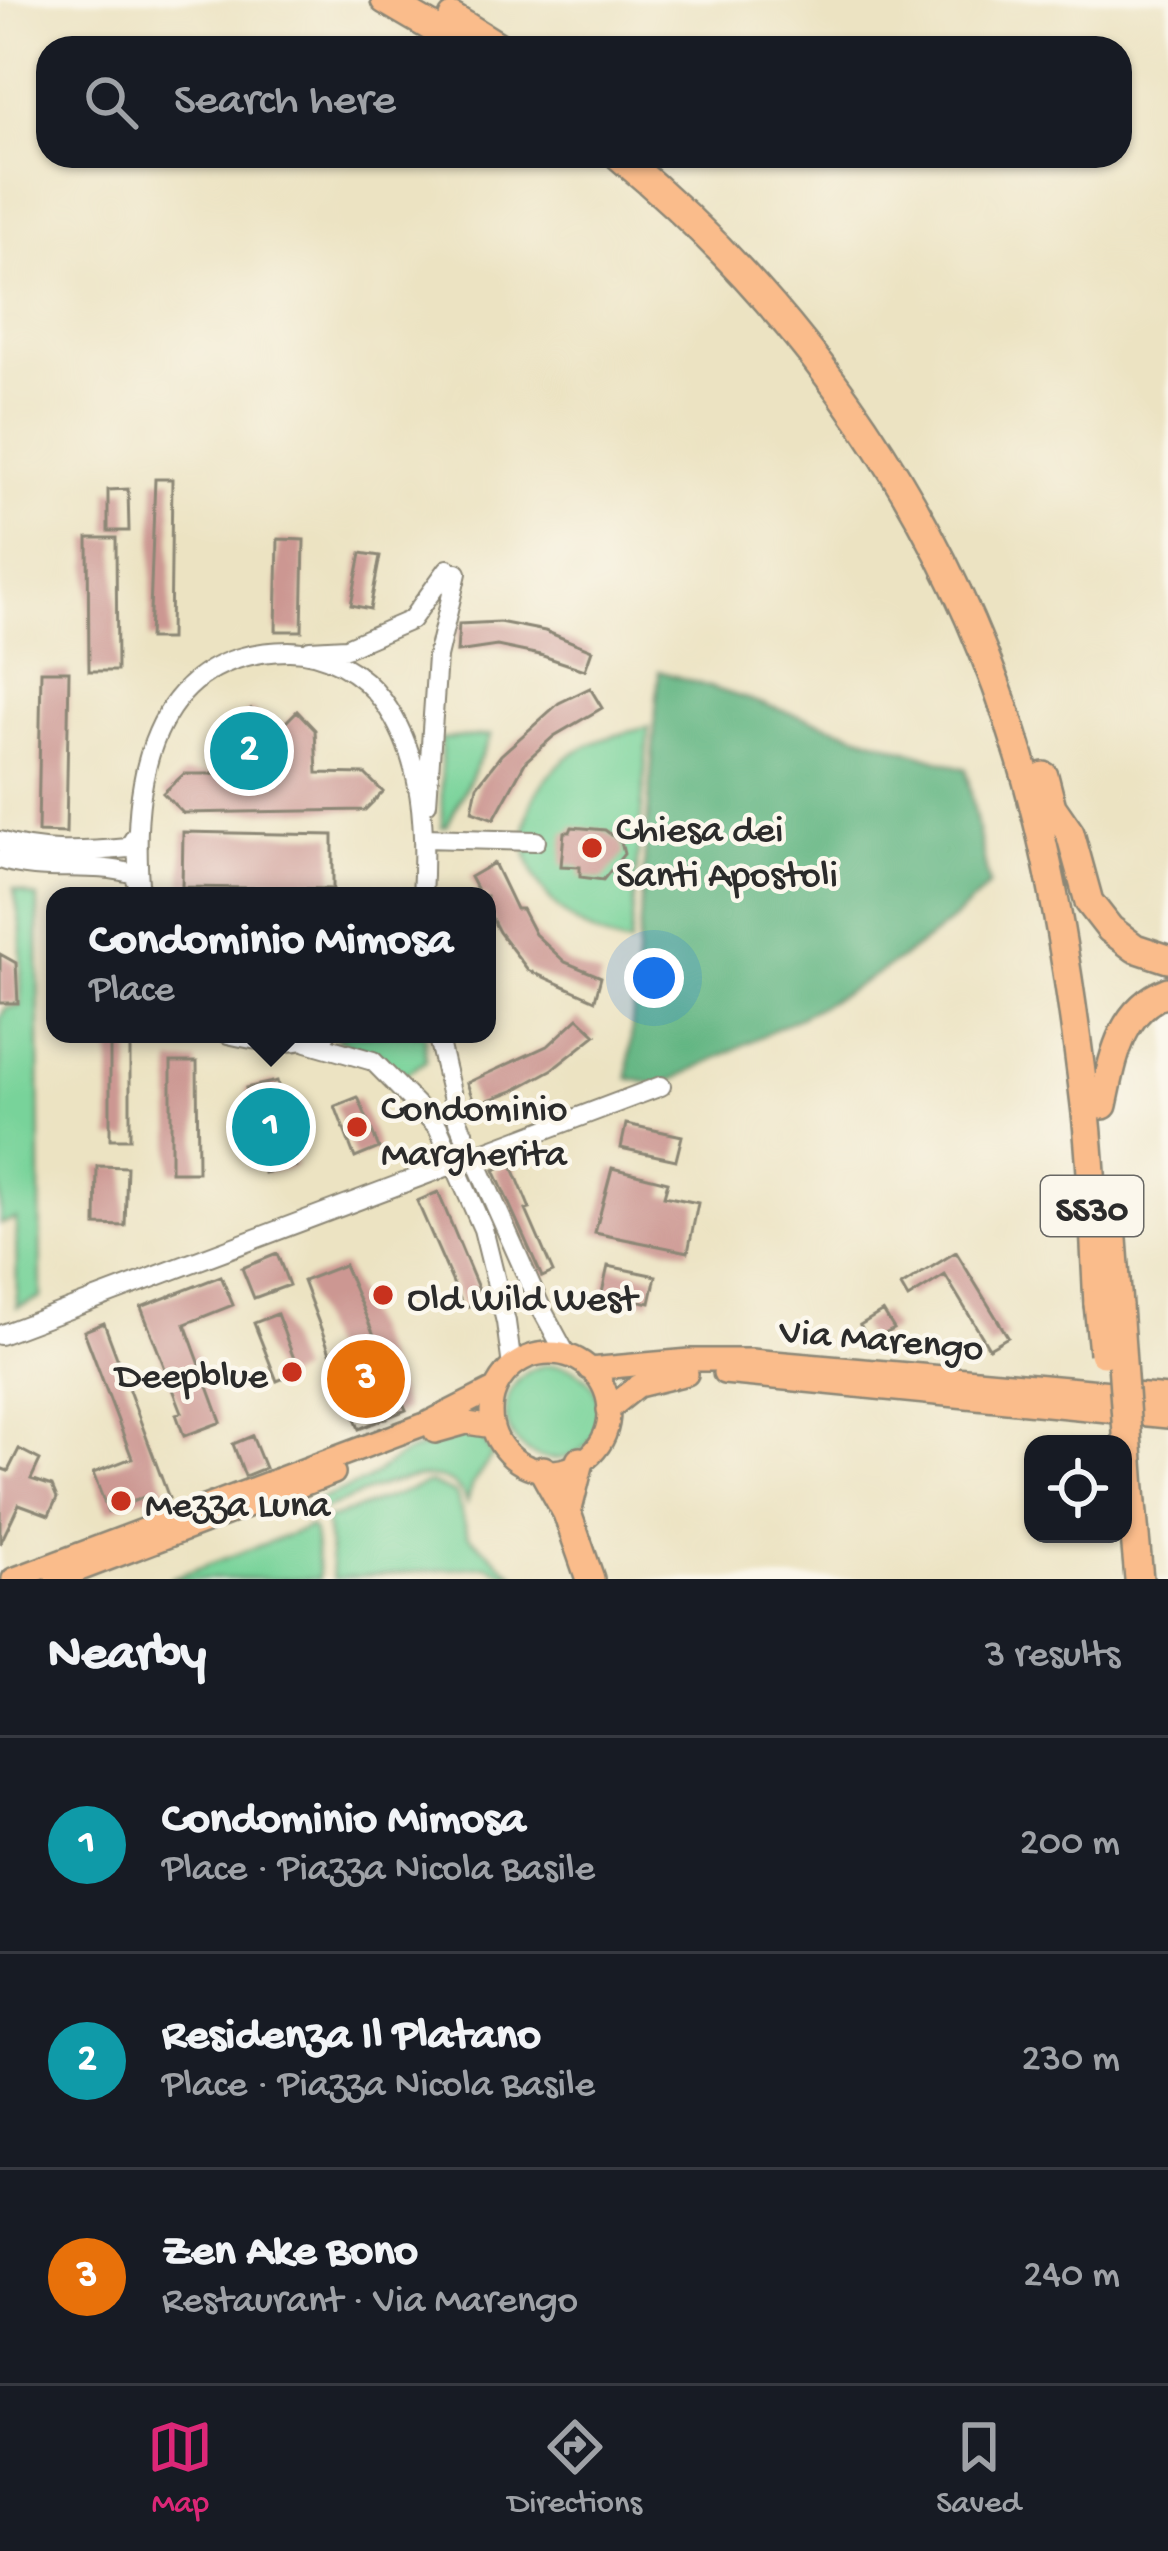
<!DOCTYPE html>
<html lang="en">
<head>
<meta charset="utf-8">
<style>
  :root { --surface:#171b24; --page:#20242c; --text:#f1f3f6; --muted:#9ea1a6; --line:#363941; --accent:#db2777 }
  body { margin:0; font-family:"Gochi Hand",sans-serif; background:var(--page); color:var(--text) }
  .controls { position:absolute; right:36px; bottom:36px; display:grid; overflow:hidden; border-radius:24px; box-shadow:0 3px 9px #0004 }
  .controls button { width:108px; height:108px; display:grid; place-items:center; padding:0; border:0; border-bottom:3px solid var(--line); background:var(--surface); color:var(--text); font:60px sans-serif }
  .you { position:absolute; left:654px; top:978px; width:42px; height:42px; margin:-30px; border:9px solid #fff; border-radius:50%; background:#1a73e8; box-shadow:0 0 0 18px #1a73e833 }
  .badge { display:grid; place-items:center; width:78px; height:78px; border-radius:50%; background:var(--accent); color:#fff; font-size:39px; font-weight:700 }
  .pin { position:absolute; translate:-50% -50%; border:6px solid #fff; box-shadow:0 3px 12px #0006 }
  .popup { position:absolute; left:46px; top:887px; width:450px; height:156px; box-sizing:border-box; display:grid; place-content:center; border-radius:24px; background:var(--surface); filter:drop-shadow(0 3px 9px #0005); font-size:39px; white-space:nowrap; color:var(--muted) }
  .popup b { font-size:45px; color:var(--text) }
  .popup::after { content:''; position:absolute; left:50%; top:100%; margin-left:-24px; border:24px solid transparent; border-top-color:var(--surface) }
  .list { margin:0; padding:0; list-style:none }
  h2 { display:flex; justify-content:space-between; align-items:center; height:156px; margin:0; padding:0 48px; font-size:51px }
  h2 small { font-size:39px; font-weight:400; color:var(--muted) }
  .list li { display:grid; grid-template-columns:78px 1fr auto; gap:36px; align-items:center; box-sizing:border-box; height:216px; padding:0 48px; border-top:3px solid var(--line) }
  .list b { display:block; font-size:45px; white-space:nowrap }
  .list p { margin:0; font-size:39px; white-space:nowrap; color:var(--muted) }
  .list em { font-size:39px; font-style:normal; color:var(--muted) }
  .icon { flex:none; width:66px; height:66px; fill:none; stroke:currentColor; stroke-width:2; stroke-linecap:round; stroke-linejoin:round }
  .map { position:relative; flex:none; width:1168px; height:1579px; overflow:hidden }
  .search { position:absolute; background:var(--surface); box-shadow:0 3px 9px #0004; left:36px; right:36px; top:36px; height:132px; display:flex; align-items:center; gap:30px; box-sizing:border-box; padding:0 42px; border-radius:36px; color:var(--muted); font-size:45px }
  .sheet { height:804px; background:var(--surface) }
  nav { display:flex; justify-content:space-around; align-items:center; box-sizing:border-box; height:168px; border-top:3px solid var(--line); background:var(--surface); font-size:33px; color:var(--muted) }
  nav a { display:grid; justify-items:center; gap:6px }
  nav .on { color:var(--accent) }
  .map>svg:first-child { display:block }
  .green { fill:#78d39a; stroke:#527f62; stroke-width:3 }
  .forest { fill:#62b582; stroke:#467056; stroke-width:3 }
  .building { fill:#cc9792 }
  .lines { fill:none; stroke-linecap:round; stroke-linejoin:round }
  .minor-casing { stroke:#8c8776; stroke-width:22 }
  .major-casing { stroke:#8c8776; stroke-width:26 }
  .highway-casing { stroke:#8c8776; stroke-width:32 }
  .minor { stroke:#fff; stroke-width:18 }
  .major { stroke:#fabc8b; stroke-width:21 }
  .highway { stroke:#fabc8b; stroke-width:27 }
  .highway-bridge-casing { stroke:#8c8776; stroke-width:32; stroke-linecap:butt }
  .highway-bridge { stroke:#fabc8b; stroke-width:27 }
  .poi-dot { fill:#c8321e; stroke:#fbf7ec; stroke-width:4.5 }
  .labels { text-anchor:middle; stroke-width:9; stroke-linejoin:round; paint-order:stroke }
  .shield { fill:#fbf7ec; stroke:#696865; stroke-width:3 }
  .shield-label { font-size:36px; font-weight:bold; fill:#2b2b2b }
  .poi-label { font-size:39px; fill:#2b2b2b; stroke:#fbf7ec; text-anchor:start }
  .street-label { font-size:39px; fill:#2b2b2b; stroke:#fbf7ec }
</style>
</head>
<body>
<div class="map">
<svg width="1168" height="1579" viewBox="0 0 1168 1579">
  <rect width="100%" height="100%" fill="#fbf7ec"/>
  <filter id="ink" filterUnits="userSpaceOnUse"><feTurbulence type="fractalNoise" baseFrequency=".00833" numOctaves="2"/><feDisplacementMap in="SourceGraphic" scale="24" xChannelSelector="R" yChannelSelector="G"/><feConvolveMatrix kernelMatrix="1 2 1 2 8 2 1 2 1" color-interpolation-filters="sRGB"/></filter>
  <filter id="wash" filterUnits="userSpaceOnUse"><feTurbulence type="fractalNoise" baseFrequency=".004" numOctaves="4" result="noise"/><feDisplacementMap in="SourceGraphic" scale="48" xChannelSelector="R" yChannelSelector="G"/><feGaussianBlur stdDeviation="2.7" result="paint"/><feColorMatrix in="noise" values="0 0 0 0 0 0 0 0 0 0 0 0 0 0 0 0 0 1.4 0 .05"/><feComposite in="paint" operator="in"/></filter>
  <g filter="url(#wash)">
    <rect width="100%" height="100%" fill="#ece3c2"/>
    <path class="green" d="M649,727L630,945C540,927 484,831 563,761C585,741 621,734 649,727Z
      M491,735L447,826L442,827L441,739Z
      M14,890L38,898L41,1298L17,1307L16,1219L0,1224V1018L6,1008L21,1006V929Z
      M347,1034H424L426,1061L402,1076L371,1053L336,1039Z
      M506 1412a47 47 0 1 1 94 0a47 47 0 1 1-94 0Z
      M466,1433L482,1437L492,1456L472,1485L467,1503C446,1446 354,1499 316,1513L303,1506L364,1482L403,1454Z
      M429,1483L456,1494L468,1535L519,1579L487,1566L333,1579L326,1520Z
      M310,1527L314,1532L319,1579H169Z"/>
    <path class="forest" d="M659,671L966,769L989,885C902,978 772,1028 661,1086L628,1078Z"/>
    <g id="blocks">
      <path class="building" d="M155,479H172L170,639H149Z
        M128,489L129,531H108V490Z
        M88,538H116L117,671H89Z
        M278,539L304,540L302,631H276Z
        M361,553L380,556L370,609L351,605Z
        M499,622L545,631L592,650L585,670L540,655L497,646L457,652L459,624Z
        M41,671H69L66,833L38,832Z
        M590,688L602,708L554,736L526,761L494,819L472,811L477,786L501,755L559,703Z
        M251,709L274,734L297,711L315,730L317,773L365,774L383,792L365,810L183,813L163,793L184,774H229L230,729Z
        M572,827L605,830L621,842L624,854L603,880L580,877V867L561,866L564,832H570Z
        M183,832L333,835V889L182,887Z
        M494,863L516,909H522L535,934L565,962L601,977L595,1000L528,970L499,932L487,909V896H480L470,877Z
        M0,954L16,963L18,1003H0Z
        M578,1018L596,1035L553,1069L513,1091L475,1105L467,1083L549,1045Z
        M110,1034H130V1139H110Z
        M171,1062H197L198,1172H171Z
        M277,1081L296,1166L264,1173L246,1088Z
        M358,1097L379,1148L355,1158L335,1106Z
        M626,1124L682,1136L676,1160L621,1148Z
        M511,1163L530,1209L526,1210L553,1272L542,1277L494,1170Z
        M97,1166L127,1167L125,1226L96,1225Z
        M612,1168L668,1182L664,1196L698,1203L688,1252L595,1233Z
        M438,1192L483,1300L464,1308L417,1201Z
        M956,1252L1008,1337L989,1348L945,1275L908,1298L901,1286Z
        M277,1254L289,1285L254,1298L242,1268Z
        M344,1265L406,1410L359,1429L303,1281Z
        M608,1266L656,1276L650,1303L602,1293Z
        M221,1276L233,1305L185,1324L221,1422L184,1436L176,1414L182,1412L141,1307Z
        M883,1311L894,1329L870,1342L860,1325Z
        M277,1314L299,1372L277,1381L254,1323Z
        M104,1323L169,1498L149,1505L146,1496L108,1512L93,1473L132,1458L84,1331Z
        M252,1436L265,1468L245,1476L233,1444Z
        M19,1449L40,1460L31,1479L52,1486L57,1498L49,1515L19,1504L0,1544V1468L8,1471Z"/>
    </g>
  </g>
  <g filter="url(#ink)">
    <use href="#blocks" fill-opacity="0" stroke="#8c8776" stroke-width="3"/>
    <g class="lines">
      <g class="minor-casing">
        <path id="minor" d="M310,650L346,648L411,620L448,569
          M427,803L437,657L457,573
          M425,838L536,841
          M0,841C40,855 86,852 128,848L137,834
          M0,859C43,874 90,861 134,874L139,887
          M140,896C130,786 148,652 289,651C325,651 362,672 383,701C424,758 426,830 422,896
          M228,1034C262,1042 293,1047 326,1034
          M437,1034L458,1121L541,1308L567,1356
          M307,1042L373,1061L438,1127L483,1229L506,1322L512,1367
          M0,1335L661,1086"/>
      </g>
      <g class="major-casing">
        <path id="major" d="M491 1412a59 59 0 1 1 118 0a59 59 0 1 1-118 0Z
          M589,1369L690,1360H751L1168,1397
          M724,1373L1168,1417
          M608,1410L638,1386L687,1374
          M435,1432L467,1423L493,1427
          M13,1579L425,1424L496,1388
          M56,1579L334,1473"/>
      </g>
      <g class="highway-casing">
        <path id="highway" d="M385,0L467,48
          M453,18L501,48
          M619,156C809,314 949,520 1020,757C1054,870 1071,988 1085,1105C1093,1170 1094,1238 1098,1304
          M1044,776L1052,807L1070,833L1089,902L1110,929L1135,948L1168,959
          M1103,1105C1113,1060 1119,1010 1168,991
          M1112,1226L1118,1306
          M543,1470L567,1513L590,1579
          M1132,1504L1139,1579
          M567,1513L580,1461"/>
      </g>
      <use href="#minor" class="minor"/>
      <use href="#major" class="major"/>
      <use href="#highway" class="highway"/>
      <g class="highway-bridge-casing">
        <path id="highway-bridge" d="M1098,1304L1103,1353
          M1118,1306L1132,1504"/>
      </g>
      <use href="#highway-bridge" class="highway-bridge"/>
    </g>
  </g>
  <g class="poi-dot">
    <circle cx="592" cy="848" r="12"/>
    <circle cx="357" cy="1127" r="12"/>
    <circle cx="383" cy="1295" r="12"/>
    <circle cx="292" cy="1372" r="12"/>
    <circle cx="121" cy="1501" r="12"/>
  </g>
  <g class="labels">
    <rect class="shield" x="1041" y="1176" width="102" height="60" rx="9"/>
    <g class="shield-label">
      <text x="1092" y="1219">SS30</text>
    </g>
    <g class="poi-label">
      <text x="616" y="840">Chiesa dei<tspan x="616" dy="45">Santi Apostoli</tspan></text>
      <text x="381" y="1119">Condominio<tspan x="381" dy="45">Margherita</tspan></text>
      <text x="407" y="1309">Old Wild West</text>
      <text x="268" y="1386" text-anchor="end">Deepblue</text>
      <text x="145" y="1515">Mezza Luna</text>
    </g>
    <g class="street-label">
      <text transform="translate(882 1336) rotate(5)" y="14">Via Marengo</text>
    </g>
  </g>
</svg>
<div class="controls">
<button><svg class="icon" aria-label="locate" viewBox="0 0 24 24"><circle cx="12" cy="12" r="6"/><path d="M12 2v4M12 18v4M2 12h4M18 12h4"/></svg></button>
</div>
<div class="you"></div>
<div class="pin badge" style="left:271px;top:1127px;background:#0f9aa8">1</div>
<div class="popup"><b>Condominio Mimosa</b>Place</div>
<div class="pin badge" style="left:249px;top:751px;background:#0f9aa8">2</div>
<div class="pin badge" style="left:366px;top:1379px;background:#e8710a">3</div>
<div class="search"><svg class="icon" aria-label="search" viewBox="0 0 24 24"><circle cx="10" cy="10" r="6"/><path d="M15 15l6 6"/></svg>Search here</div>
</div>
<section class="sheet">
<h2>Nearby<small>3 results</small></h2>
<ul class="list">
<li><span class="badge" style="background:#0f9aa8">1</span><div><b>Condominio Mimosa</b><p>Place · Piazza Nicola Basile</p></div><em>200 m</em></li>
<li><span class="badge" style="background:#0f9aa8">2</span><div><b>Residenza Il Platano</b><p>Place · Piazza Nicola Basile</p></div><em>230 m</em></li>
<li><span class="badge" style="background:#e8710a">3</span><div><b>Zen Ake Bono</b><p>Restaurant · Via Marengo</p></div><em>240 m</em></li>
</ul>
</section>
<nav>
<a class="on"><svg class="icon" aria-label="map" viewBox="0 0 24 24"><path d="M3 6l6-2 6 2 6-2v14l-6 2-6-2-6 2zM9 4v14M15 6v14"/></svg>Map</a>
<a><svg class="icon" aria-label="directions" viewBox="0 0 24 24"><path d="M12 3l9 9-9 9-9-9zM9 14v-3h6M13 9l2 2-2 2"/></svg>Directions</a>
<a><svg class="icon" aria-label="saved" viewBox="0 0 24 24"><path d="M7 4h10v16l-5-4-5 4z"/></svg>Saved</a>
</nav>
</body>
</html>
